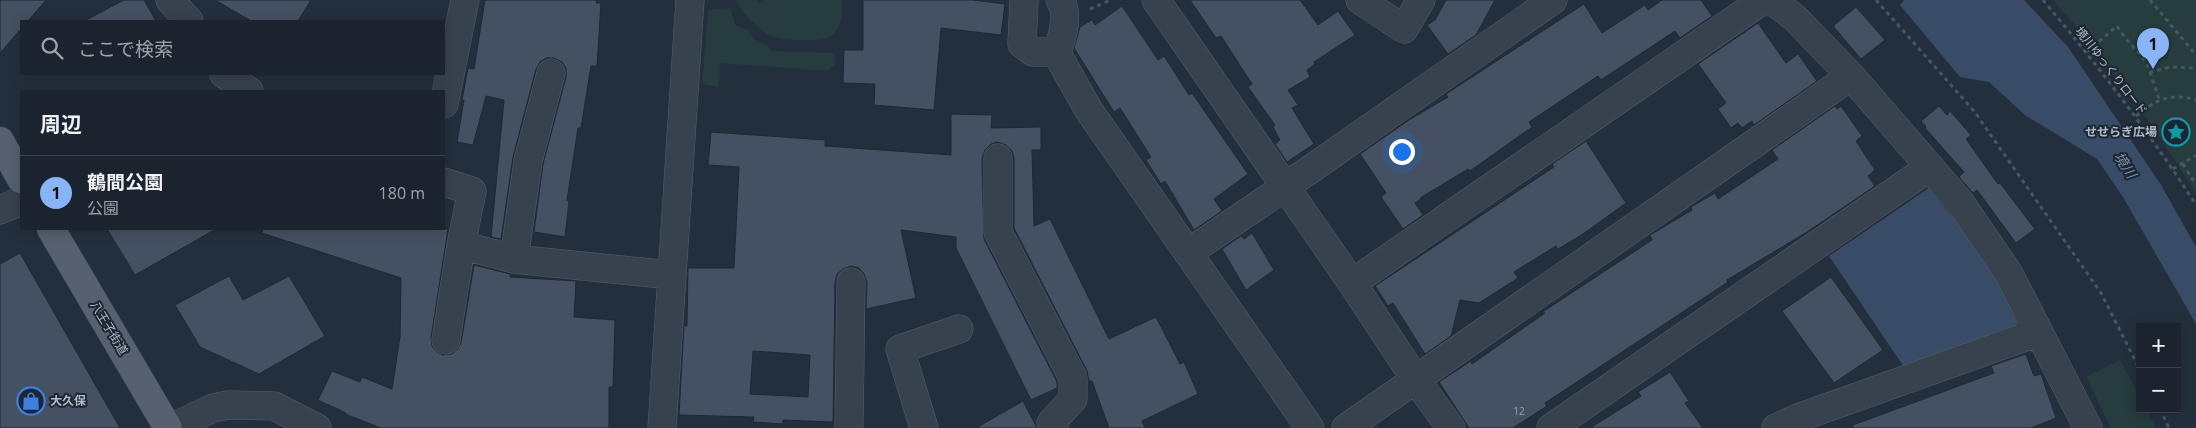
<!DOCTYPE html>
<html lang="ja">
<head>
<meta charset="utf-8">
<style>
  :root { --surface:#1b232e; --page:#242b36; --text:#f1f3f6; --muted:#a0a4aa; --line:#39404a; --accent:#8ab4f8 }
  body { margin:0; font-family:"Open Sans","Noto Sans JP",sans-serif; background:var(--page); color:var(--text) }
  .controls { position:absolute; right:15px; bottom:15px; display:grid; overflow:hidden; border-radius:0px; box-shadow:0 2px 12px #0003 }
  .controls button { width:45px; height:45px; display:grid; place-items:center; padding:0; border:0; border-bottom:1px solid var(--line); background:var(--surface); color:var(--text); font:25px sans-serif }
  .you { position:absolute; left:1401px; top:151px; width:18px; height:18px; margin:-12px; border:4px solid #fff; border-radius:50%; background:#1a73e8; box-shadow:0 0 0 8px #1a73e833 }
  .badge { display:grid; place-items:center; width:32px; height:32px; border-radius:50%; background:var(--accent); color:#111; font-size:16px; font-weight:700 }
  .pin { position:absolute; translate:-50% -41px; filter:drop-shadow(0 1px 2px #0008) }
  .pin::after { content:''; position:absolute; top:26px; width:18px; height:15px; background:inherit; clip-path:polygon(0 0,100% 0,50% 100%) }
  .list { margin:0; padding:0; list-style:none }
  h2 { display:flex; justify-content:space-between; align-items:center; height:65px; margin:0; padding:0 20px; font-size:21px }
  h2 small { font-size:16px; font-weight:400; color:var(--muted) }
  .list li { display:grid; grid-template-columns:32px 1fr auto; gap:15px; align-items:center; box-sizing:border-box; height:75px; padding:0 20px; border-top:1px solid var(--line) }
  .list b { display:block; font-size:19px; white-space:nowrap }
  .list p { margin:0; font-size:16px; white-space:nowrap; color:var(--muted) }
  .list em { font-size:16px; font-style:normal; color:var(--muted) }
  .icon { flex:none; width:28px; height:28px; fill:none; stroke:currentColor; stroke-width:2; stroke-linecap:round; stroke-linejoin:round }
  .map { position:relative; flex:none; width:2196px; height:428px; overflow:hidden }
  .search { position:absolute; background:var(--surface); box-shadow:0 2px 12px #0003; left:20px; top:20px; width:425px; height:55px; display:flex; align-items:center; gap:12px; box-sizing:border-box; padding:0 18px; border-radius:0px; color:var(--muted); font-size:19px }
  .panel { position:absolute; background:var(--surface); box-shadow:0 2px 12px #0003; left:20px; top:90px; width:425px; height:140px; border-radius:0px }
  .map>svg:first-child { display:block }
  .green { fill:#263c3f }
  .water { fill:#394c67 }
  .building { fill:#455162; stroke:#1f2835; fill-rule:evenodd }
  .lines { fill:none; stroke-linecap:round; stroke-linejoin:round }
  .minor-casing { stroke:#565f6c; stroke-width:29 }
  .major-casing { stroke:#414a57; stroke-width:29 }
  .path { stroke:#44595c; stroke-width:3; stroke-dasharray:4 4; stroke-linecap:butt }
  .minor { stroke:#38414e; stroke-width:28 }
  .major { stroke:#56606e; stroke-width:28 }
  .labels { text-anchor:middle; stroke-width:4; stroke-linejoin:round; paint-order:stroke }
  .number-label { font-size:10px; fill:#98a1af }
  .street-label { font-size:12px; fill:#b4bcc9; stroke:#1d2633 }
  .poi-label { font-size:12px; font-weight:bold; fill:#b4bcc9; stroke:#1d2633; text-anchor:end }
  .water-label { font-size:14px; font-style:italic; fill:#7c92b1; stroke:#1d2633 }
</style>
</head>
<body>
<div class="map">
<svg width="2196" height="428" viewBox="0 0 2196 428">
  <rect width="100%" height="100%" fill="#242f3e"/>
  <path class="green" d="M736,0H756L759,3L767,0H842C844,10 841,29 831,36C822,42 785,41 774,37C763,33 738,11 736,0Z
    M2053,0H2196V193C2153,125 2107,60 2053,0Z
    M730,8L736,26L748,30L754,40L768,46L772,51L834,53L835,64L829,70H815L720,63L718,87L702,84L708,11L713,9Z
    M2120,360L2140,397V409H2146L2156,428H2111L2086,377Z"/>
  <path class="water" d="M1904,0H2024L2068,47L2161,185L2196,247V324L2123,197L2097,159L2025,115L1989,82L1960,77L1900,5Z
    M1929,188L1967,235L2000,286L2018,323L2014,331L1906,370L1829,256Z"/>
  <path class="building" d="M0,0H46L28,21H21V29L0,53Z
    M124,0H144L156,21H84Z
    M215,0H311L298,21H251Z
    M485,0H597L596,3H601L597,66H591L581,128H578L567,200L569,201L565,237L534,232L543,164L566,77V68L562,62L554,58H546L540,62L536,69L513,157L501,239L491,237L504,100L486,96L473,145L457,142L464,100H462L468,68L474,69Z
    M863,0H973L1005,4L1001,35L941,28L934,110L874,105L875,84L843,83L844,50H863Z
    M1190,0H1300L1318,25L1338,11L1355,35L1314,62L1315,64L1307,70L1310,77L1288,90L1298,105L1292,108L1314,144L1287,162L1275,144L1280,140L1273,127L1275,125L1248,87L1252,84L1221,36L1216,38Z
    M1446,0H1495L1476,35L1448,54L1427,25L1435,20Z
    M1662,0H1701L1712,16L1680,38L1675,31L1601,80L1598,76L1529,122L1532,127L1470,171L1468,169L1420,198L1421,199L1415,203L1423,215L1403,229L1381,197L1386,193L1360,154L1409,120L1448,97L1446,94L1584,4L1602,33L1645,5L1648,10Z
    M1122,6L1158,60L1164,56L1189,95L1192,93L1248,174L1214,199L1222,211L1194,230L1165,181L1161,184L1146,160L1151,157L1120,108L1114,112L1074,48L1080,27L1092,20L1095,25Z
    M1856,7L1885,40L1861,59L1833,26Z
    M1758,23L1786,63L1798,54L1817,81L1754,125L1752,121L1742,128L1738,123L1731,128L1718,109L1726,103L1698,64Z
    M1835,106L1837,109L1841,106L1862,136L1856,141L1875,170L1868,176L1875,186L1807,232L1727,280L1728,282L1545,403L1547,406L1513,428H1469L1439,382L1471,361L1472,364L1545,313H1541L1652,240L1650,235L1692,210L1691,207L1715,193L1718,199L1778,159L1772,150Z
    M1939,106L1947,115L1950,111L1971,135L1966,139L1998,184L2000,183L2035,229L2016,243L1977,190L1973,193L1959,177L1964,172L1925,128L1926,127L1921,121Z
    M951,114L992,115L991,128L1041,127V150H1032L1034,226L1050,219L1109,339L1156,317L1180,364L1184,362L1198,394L1142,421L1145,428H1109L1092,381H1089L1087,371L1014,228V158L1012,151L1006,145L998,142L991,144L985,150L982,158L984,239L1057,382V388L1031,400L956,248V237L901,230L916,298L866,309L867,282L864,274L859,268L851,266L843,269L837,274L835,282L833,422L783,420V424L753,422L754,417L679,415L684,326H687L688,268H734L739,167L708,165L711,132L825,140V146L951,155ZM753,351L810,355L808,397L750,394Z
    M1586,141L1626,203L1580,236L1558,249L1556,246L1514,272L1518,278L1479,303L1460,300L1451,336L1425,354L1393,303L1388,306L1375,286L1554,167L1552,164Z
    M107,229H216L135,275Z
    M263,229H448L431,338L432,346L437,352L443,355L452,354L458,349L461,343L474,265L510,274V277L576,281L574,317L615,320L613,387H609V428H381L345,414L346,413L318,400L332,371L360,382L362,377L392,389L400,337L401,278L262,233Z
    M1252,233L1274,270L1246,290L1222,249L1241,236L1244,239Z
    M20,253L120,428H0V264Z
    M229,276L243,300L289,276L325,336L259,374L200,347L175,305Z
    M1831,277L1883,350L1834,383L1782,311Z
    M2026,354L2034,376L2041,374L2056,418L2031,428H1853V425L1994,373L1991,366Z
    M1670,372L1689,401L1685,403L1703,428H1590L1641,396L1638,392Z
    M1023,401L1037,428H976Z"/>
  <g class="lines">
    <g class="minor-casing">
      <path id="minor" d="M170,0L189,21
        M1024,0L1022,44L1033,52H1056
        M1156,0L1352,283L1416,380L1451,428
        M1360,0L1404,29L1421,0
        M1771,0L1795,18L1851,76L1960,202L2009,274L2088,428
        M1056,52L1088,109L1310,428
        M1056,52C1063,39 1069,13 1060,0
        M224,74L249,91
        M444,104L465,0
        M998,158V232L1073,378V399L1051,423L1054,428
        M444,182L472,191L461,245L446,340
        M0,210L21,201
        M461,245L514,259L671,275
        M1188,253L1311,169L1553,0
        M514,259L528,161L551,73
        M1352,283L1763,0
        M171,428L213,408L228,405L274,406L317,428
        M662,428L690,0
        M849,428L851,282
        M924,428L900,349L959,329
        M1346,428L1851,76
        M1551,428L1930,167
        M1776,428L1798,418L2039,332"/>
    </g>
    <g class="major-casing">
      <path id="major" d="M0,141L21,179
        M51,229L168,428"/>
    </g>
    <path class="path" d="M1876,0L1974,111L2101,293L2140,370
      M2043,0C2098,66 2150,133 2196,205
      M2150,0L2196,55
      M1090,9L1111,0
      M2087,52L2117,26C2126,42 2144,54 2150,72L2171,67L2193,68L2196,66
      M2150,72L2159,99
      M2136,116C2156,100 2170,92 2196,100
      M2183,164L2196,185
      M2173,169L2196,155
      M2160,409L2169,428"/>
    <use href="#minor" class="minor"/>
    <use href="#major" class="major"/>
  </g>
  <defs>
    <g id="sight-ring" transform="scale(1.4375)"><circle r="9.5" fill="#1d2633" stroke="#0f9aa8" stroke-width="1.5"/><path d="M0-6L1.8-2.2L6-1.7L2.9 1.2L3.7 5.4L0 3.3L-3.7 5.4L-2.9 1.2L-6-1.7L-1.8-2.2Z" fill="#0f9aa8"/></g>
    <g id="shop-ring" transform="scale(1.4375)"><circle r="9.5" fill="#1d2633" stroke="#3f7fe0" stroke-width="1.5"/><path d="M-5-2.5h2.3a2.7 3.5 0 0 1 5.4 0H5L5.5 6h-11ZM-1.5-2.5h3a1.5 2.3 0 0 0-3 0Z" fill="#3f7fe0"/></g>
  </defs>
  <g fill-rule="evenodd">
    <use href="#sight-ring" x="2176" y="132"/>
    <use href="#shop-ring" x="31" y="401"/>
  </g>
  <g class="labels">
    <g class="number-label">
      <text x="1519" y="415">12</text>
    </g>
    <g class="street-label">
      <text transform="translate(2111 71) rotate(52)" y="4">境川ゆっくりロード</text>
      <text transform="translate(109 328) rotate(59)" y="4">八王子街道</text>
    </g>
    <g class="poi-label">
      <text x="2157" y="136">せせらぎ広場</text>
      <text x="50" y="405" text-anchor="start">大久保</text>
    </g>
    <g class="water-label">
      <text transform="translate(2125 165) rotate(57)" y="5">境川</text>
    </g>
  </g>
</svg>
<div class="controls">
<button>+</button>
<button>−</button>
</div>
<div class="you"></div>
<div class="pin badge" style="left:2153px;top:69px">1</div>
<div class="search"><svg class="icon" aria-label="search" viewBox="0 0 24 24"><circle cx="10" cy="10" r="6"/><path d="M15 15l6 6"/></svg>ここで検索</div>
<section class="panel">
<h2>周辺<small></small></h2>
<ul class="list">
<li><span class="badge">1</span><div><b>鶴間公園</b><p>公園</p></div><em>180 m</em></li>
</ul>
</section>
</div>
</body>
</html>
